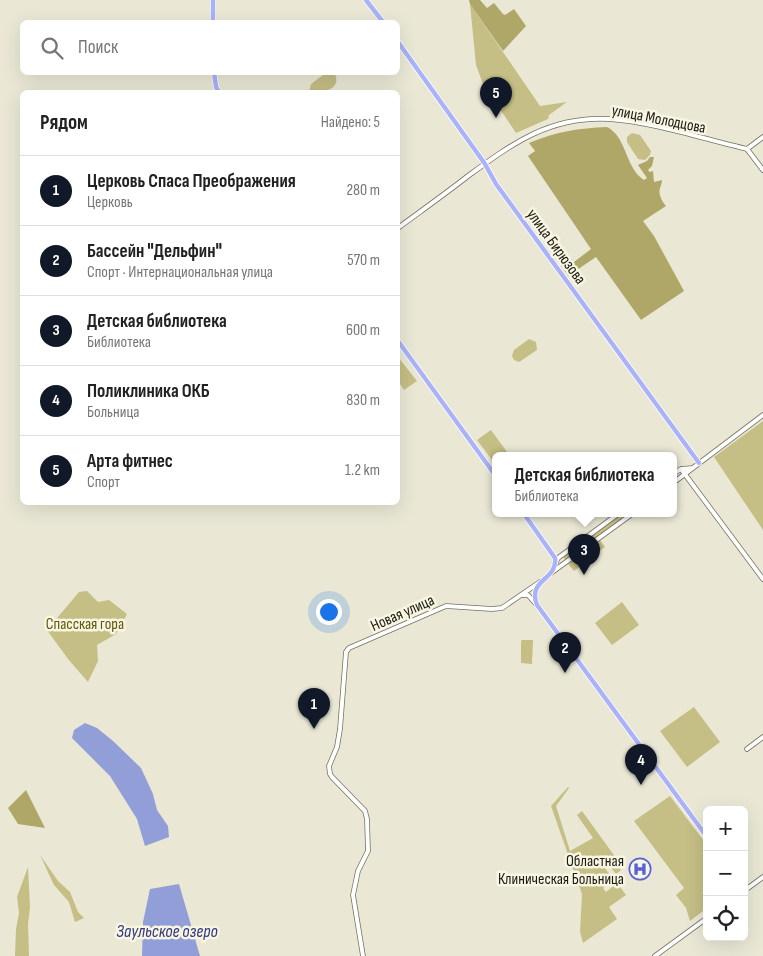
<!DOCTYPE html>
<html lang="ru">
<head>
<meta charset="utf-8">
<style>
  :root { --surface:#fff; --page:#f6f6f6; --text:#222; --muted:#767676; --line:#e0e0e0; --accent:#111827 }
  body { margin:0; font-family:"Sofia Sans Condensed",sans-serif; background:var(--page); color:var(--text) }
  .controls { position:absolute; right:15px; bottom:15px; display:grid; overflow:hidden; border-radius:8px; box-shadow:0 5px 20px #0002 }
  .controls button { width:45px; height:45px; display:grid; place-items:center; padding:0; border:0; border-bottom:1px solid var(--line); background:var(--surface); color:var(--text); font:25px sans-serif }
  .you { position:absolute; left:328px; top:611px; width:18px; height:18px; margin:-12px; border:4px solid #fff; border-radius:50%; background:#1a73e8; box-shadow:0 0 0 8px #1a73e833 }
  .badge { display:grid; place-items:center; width:32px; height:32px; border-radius:50%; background:var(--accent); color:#fff; font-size:16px; font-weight:700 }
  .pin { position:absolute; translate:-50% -41px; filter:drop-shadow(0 1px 2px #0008) }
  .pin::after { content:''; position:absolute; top:26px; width:18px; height:15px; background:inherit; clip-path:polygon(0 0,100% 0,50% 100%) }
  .popup { position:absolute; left:492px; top:452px; width:185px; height:65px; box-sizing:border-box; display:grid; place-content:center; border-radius:8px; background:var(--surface); filter:drop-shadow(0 1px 4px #0005); font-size:16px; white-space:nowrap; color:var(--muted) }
  .popup b { font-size:19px; color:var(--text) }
  .popup::after { content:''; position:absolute; left:50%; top:100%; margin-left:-10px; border:10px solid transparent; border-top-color:var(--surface) }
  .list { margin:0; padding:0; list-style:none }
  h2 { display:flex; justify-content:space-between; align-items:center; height:65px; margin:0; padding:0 20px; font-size:21px }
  h2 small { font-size:16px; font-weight:400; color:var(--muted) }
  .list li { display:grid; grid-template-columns:32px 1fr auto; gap:15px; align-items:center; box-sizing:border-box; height:70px; padding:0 20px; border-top:1px solid var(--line) }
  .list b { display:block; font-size:19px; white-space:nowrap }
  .list p { margin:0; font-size:16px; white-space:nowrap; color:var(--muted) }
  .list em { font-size:16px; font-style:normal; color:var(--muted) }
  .icon { flex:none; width:28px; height:28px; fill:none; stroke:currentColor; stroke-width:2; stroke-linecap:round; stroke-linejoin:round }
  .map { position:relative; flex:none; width:763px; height:956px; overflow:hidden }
  .search { position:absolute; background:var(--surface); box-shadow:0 5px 20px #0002; left:20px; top:20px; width:380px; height:55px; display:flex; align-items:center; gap:12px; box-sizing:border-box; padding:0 18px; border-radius:8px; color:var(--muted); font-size:19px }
  .panel { position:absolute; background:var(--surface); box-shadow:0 5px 20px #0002; left:20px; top:90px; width:380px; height:415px; border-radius:8px }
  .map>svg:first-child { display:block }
  .green { fill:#c5be85 }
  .forest { fill:#afa768 }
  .water { fill:#929ed7 }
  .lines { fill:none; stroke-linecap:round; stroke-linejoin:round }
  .minor-casing { stroke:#737160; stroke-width:5.5 }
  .major-casing { stroke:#fff; stroke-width:6 }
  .minor { stroke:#fff; stroke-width:4 }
  .major { stroke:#aab3f7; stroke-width:4.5 }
  .labels { text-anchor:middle; stroke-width:5; stroke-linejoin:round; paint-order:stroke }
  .street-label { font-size:16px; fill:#1a1912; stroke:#f8f6e2 }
  .park-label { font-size:16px; fill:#605708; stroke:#f8f6e2 }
  .poi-label { font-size:16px; fill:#1a1912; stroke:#f8f6e2; text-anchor:end }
  .water-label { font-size:18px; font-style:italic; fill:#33397e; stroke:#f8f6e2 }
</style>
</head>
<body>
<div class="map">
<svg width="763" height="956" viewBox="0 0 763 956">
  <rect width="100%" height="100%" fill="#eae8d5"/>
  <path class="green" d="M470,4L540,106L567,102L549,115L548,119L516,133L483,84L476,65Z
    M327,72L335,74C342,91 320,93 309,92L311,84Z
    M632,133L640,135L651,151L650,155L645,160L638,159L627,142V137Z
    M529,339L536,342L537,350L519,362L514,360L512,356L514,350Z
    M398,357L417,381L404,390L398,381Z
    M763,421V530L714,457Z
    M491,430L510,456H495V464L477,440Z
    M621,514H629L566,561L563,557Z
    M600,540L605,547L574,571L568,564Z
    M87,591L98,602L109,600L127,614L116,634L97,645L98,661L88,682L68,659L47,630L79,592Z
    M622,602L639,625L612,645L595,623Z
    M522,640H533L532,664L521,663V641Z
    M694,707L720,742L687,767L660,731Z
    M568,787L569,788L556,806L570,851L593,838L577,815L582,811L616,858L614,860L621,870L616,874L603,858L599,860L613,879L603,888L606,892L617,883L626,895L609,907L617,919L583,943L580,932L582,894L551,806Z
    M670,796L707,845V908L690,921L686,908L676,895L684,888L634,821Z
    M40,855L58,881L70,892L78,912L84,918L75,922L69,902L54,885Z
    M28,867L30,907L28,924L29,956H15L16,929L19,913L17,897Z"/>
  <path class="forest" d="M469,0H480L487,8L494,3L503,14L505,15L514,9L526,26L503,51L470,4Z
    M607,127C627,137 625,168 644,180L647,178L638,165L647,161L650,157H654L652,166L648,170L650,172L653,171L654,182L662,180C662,183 661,185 660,188C658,194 662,201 666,206L643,221L654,236L684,291L641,320L596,257L568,276L558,261L557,254L560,252L565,256L567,255L574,262L591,249L528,156L535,151L529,143C555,132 579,128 607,127Z
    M26,790L45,828L18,824L8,808Z"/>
  <path class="water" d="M85,723L97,728L113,741L141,768L153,794L157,810L168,826L169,837L145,846L137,819L110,776L72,738L74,730Z
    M179,884L200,956H142L143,922L150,889Z"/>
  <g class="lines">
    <g class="minor-casing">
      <path id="minor" d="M747,149L763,170
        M398,228C421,211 445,194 468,176C513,143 550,116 609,119C653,122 704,139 747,149L763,137
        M681,469L763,579
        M673,474L681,469L693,468
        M673,483L763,415
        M556,562L558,558L618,514
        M551,573L632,514
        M522,595H528L536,604
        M747,749L763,737
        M744,891L763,877
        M363,956L353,895L358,871L368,851L367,819L365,811L332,777L330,774L329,766L337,747L340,729L346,652L349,648L446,606L492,609L502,608L540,582
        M655,956L707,918"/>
    </g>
    <g class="major-casing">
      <path id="major" d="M213,0V22
        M366,0L383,22
        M398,42L485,164L496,184L699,463
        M214,72L216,87L219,92
        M398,341L495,475
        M524,514L555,558C558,580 527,579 537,605L707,837
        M744,888L746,890"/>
    </g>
    <use href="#minor" class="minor"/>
    <use href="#major" class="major"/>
  </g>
  <defs>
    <g id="hospital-ring" transform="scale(1.125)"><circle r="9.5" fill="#f8f6e2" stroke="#5761d8" stroke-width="1.5"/><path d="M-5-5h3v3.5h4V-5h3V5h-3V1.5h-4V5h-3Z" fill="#5761d8"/></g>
  </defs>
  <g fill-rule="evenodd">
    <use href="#hospital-ring" x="640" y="869"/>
  </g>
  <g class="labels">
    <g class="street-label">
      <text transform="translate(659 118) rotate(11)" y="6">улица Молодцова</text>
      <text transform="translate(557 246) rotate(54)" y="6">улица Бирюзова</text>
      <text transform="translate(402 612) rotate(-24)" y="6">Новая улица</text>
    </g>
    <g class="park-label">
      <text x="85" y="629">Спасская гора</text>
    </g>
    <g class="poi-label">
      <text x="624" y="866">Областная<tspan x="624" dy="18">Клиническая Больница</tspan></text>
    </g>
    <g class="water-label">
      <text x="167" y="937">Заульское озеро</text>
    </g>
  </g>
</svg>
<div class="controls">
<button>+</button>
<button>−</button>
<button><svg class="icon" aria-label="locate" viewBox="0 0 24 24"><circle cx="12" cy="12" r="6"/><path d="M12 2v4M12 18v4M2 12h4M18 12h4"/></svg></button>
</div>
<div class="you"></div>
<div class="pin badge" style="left:314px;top:729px">1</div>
<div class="pin badge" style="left:565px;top:673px">2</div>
<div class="pin badge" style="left:584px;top:575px">3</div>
<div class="popup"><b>Детская библиотека</b>Библиотека</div>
<div class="pin badge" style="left:641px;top:785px">4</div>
<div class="pin badge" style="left:496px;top:118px">5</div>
<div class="search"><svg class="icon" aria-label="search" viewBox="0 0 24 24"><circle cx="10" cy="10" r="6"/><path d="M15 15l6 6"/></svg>Поиск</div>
<section class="panel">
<h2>Рядом<small>Найдено: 5</small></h2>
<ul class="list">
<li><span class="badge">1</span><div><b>Церковь Спаса Преображения</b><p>Церковь</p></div><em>280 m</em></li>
<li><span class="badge">2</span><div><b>Бассейн &quot;Дельфин&quot;</b><p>Спорт · Интернациональная улица</p></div><em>570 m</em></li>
<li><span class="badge">3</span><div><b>Детская библиотека</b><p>Библиотека</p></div><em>600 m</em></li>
<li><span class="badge">4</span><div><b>Поликлиника ОКБ</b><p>Больница</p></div><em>830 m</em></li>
<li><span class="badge">5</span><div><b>Арта фитнес</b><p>Спорт</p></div><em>1.2 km</em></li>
</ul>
</section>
</div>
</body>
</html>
